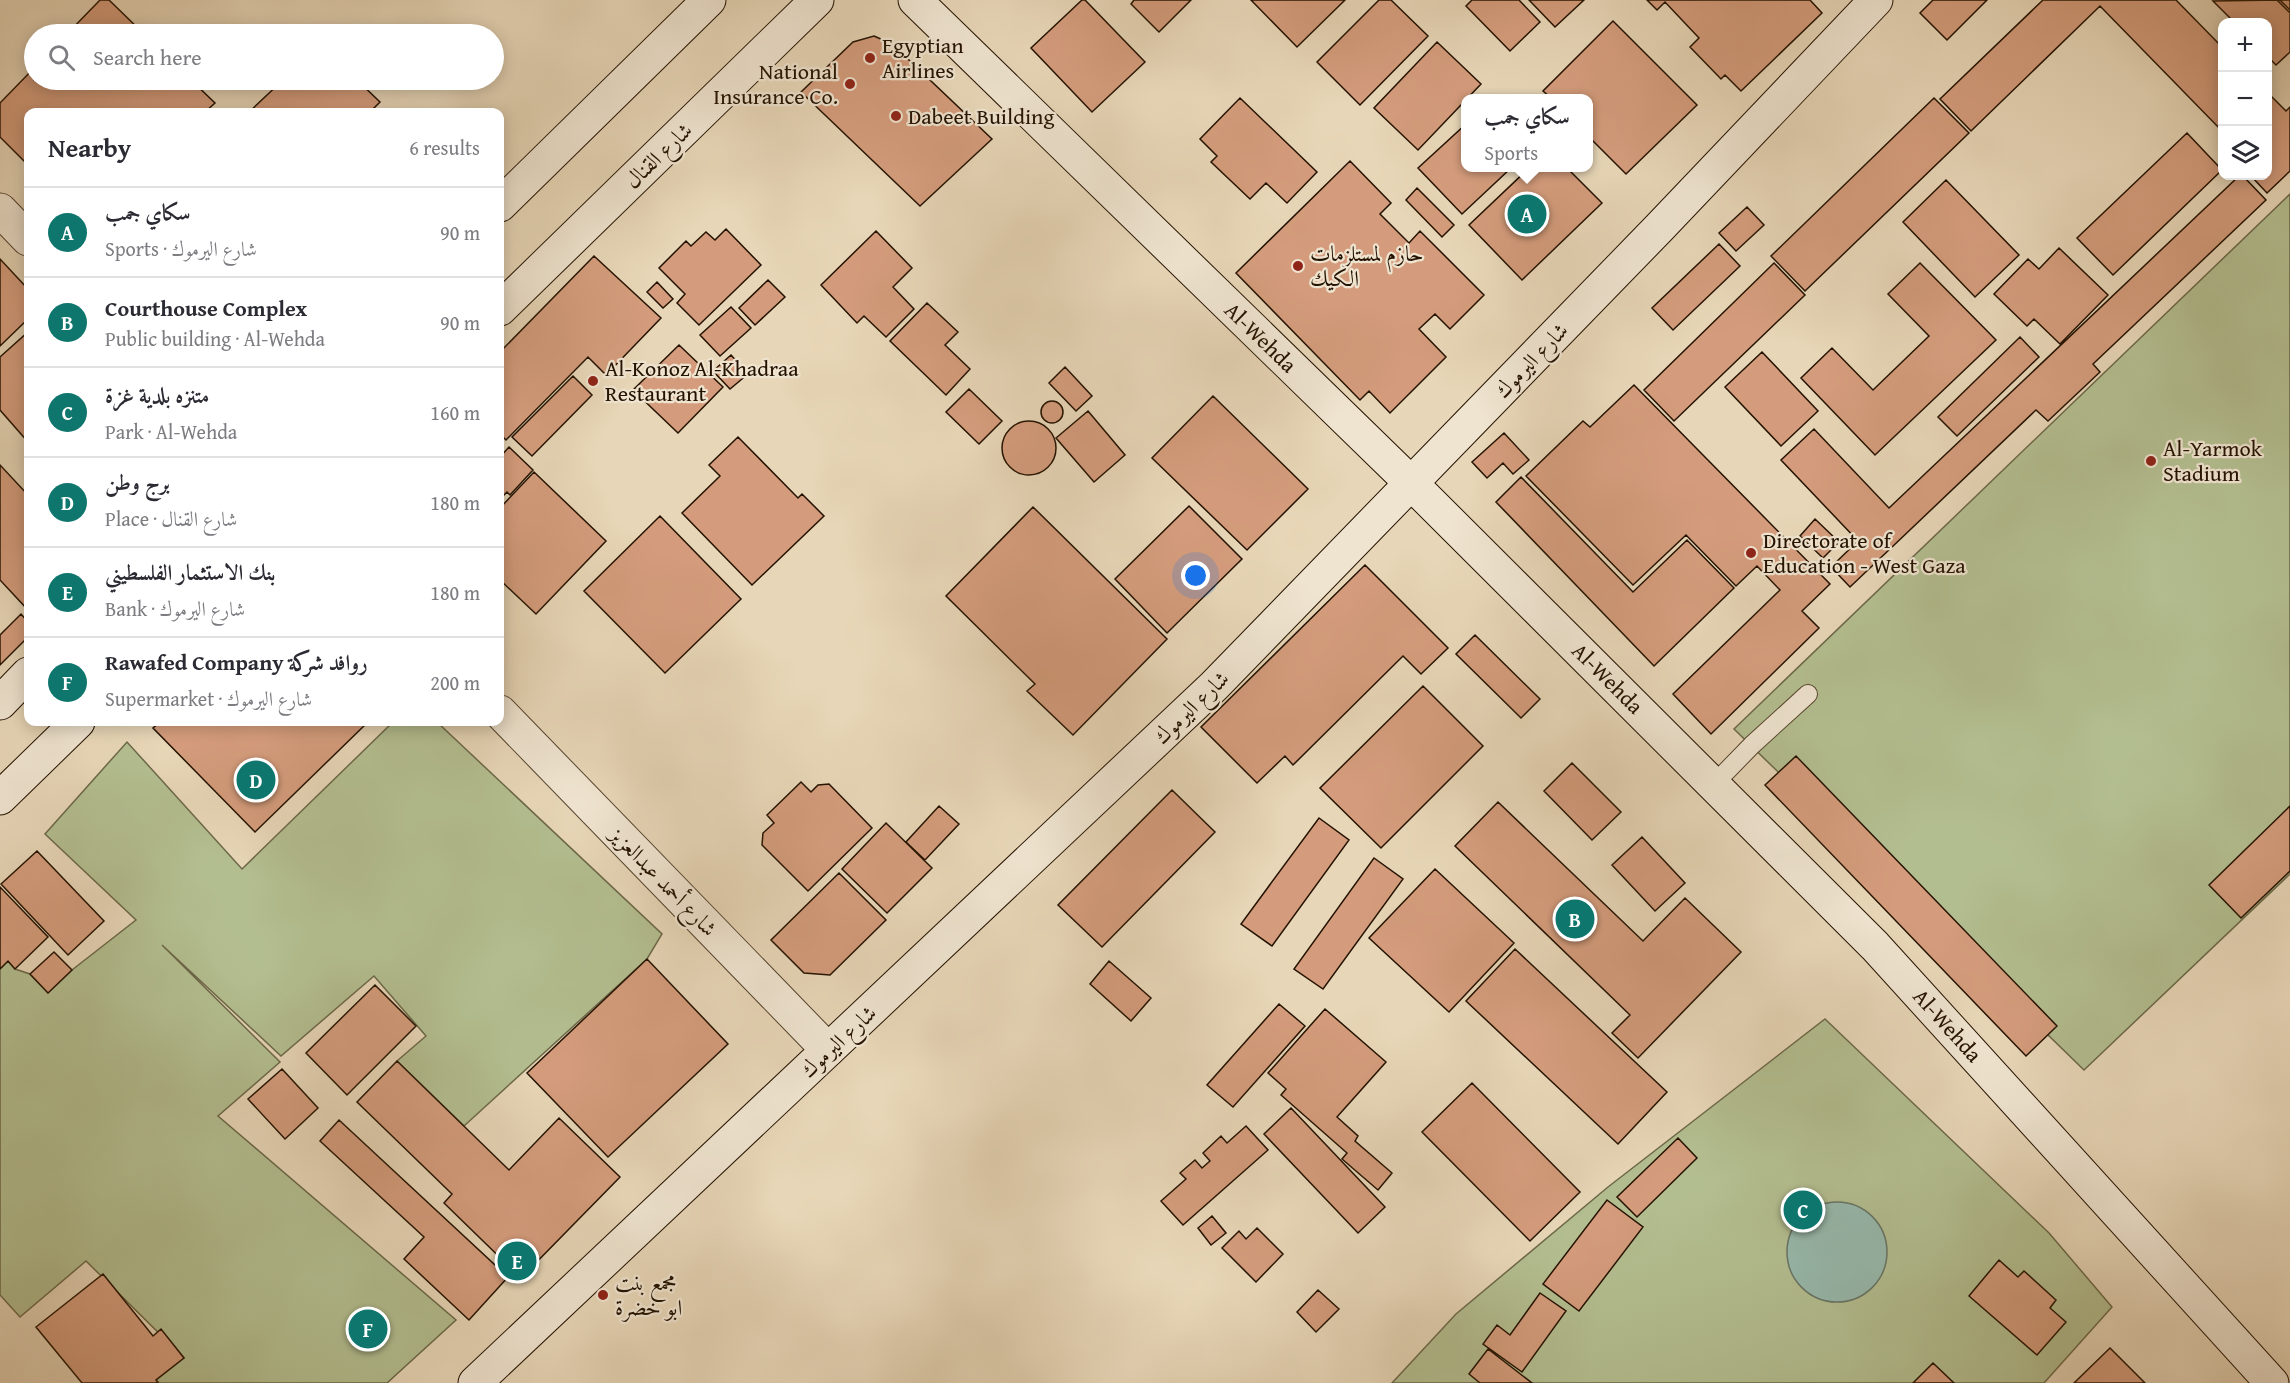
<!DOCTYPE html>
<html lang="en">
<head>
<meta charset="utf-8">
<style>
  :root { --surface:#fff; --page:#f7f7f7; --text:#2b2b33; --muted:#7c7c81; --line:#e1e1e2; --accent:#0f766e }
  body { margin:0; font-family:"Gentium Book Plus",Amiri,serif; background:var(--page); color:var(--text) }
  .controls { position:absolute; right:18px; top:18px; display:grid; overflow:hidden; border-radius:12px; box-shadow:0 3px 15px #0003 }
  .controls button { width:54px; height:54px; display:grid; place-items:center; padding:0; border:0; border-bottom:2px solid var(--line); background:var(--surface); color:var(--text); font:30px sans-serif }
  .you { position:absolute; left:1196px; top:576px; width:21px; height:21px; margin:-15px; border:4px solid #fff; border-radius:50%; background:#1a73e8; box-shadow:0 0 0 9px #1a73e833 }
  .badge { display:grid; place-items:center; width:39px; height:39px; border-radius:50%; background:var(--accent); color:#fff; font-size:20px; font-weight:700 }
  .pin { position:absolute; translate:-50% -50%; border:3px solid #fff; box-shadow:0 2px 6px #0006 }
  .popup { position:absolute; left:1461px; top:94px; width:132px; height:78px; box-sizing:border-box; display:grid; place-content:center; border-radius:12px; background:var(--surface); filter:drop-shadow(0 2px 4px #0005); font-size:20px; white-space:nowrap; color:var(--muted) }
  .popup b { font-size:22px; color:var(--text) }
  .popup::after { content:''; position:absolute; left:50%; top:100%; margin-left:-12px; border:12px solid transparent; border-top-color:var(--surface) }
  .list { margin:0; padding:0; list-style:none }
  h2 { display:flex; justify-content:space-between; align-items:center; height:78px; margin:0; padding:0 24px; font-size:26px }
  h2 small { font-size:20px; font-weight:400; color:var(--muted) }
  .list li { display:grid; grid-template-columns:39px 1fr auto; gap:18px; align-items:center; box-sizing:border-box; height:90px; padding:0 24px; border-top:2px solid var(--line) }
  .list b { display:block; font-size:22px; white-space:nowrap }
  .list p { margin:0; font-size:20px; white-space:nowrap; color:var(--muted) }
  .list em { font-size:20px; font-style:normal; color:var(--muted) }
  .icon { flex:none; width:33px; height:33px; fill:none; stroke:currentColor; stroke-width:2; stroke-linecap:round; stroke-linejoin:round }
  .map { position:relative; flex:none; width:2290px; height:1383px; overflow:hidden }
  .search { position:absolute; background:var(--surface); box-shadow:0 3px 15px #0003; left:24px; top:24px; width:480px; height:66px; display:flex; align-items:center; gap:15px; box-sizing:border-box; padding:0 21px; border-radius:33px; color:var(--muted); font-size:22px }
  .panel { position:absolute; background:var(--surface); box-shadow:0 3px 15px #0003; left:24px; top:108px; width:480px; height:618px; border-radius:12px }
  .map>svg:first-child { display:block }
  .green { fill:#b3be90; stroke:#6c6848; stroke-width:1.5 }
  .water { fill:#97b9ac; stroke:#697667; stroke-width:1.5 }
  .building { fill:#d49c7c; stroke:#241200; stroke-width:1.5 }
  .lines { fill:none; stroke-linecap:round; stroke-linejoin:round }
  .lane-casing { stroke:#55432e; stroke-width:20 }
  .street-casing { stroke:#55432e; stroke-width:35 }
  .secondary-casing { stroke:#241200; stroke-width:35 }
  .lane { stroke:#efe4d0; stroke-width:18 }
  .street { stroke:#efe4d0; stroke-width:33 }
  .secondary { stroke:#efe4d0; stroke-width:33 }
  .poi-dot { fill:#8f2418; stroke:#efe4d0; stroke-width:2 }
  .labels { text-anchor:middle; stroke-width:4.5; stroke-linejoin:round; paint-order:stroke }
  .poi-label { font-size:22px; fill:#241200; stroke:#efe4d0; text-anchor:start }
  .street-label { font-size:22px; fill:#241200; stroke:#efe4d0 }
</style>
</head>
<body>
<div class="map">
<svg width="2290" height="1383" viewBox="0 0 2290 1383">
  <rect width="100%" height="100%" fill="#e7d6b7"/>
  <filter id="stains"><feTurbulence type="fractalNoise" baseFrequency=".00333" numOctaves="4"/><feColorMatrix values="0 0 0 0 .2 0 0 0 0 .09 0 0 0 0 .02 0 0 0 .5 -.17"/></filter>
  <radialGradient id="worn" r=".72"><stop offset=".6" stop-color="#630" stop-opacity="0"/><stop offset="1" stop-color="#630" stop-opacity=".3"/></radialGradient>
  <path class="green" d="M2290,194V874L2084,1070L1734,729Z
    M393,722H437L662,934L647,959L464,1126L397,1061L426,1036L374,976L281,1056L162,945L280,1062L218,1116L456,1320L387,1383H160L156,1380L184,1358L86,1261L20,1317L0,1295V969L8,961L15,969L30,974L48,993L72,970L136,920L45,834L127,742L242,869Z
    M1825,1019L2049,1233L2112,1307L2044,1383H1392L1456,1314L1608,1187Z"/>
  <path class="water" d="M1787 1252a50 50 0 1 1 100 0a50 50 0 1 1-100 0Z"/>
  <path class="building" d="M100,0H109L144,34H67Z
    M1082,0H1085L1145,62L1092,112L1031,48Z
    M1134,0H1191L1159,32L1131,4Z
    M1251,0H1345L1297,47Z
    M1379,0H1391L1428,36L1360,105L1317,62Z
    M1472,0H1519L1540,22L1510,51L1466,6Z
    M1529,0H1584L1555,27Z
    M1647,0H1810L1822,13L1741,91L1725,75L1721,79L1690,47L1699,38L1665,2L1657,10Z
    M1933,0H1987L1947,40L1920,13Z
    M2043,0H2176L2222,47V131L2100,6L1971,131L1940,99Z
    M2277,0H2290V13Z
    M2280,0L2290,10V52L2276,65L2268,57V22H2234L2213,1Z
    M1613,21L1697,105L1626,174L1588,136V98H1551L1543,91Z
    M874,36L892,44L992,139L920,206L801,92L853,42Z
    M1437,42L1481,84L1418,150L1374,108Z
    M34,68V80H191L215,103L205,112H28V165L0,137V103Z
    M283,80H357L380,102L370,112H249Z
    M2268,93L2286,111L2290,107V171L2267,193L2251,176H2268Z
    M1240,98L1317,172L1287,203L1266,183L1250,199L1211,162L1217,156L1200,139Z
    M1934,98L1969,133L1805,291L1771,256Z
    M1466,124V168H1511L1462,214L1418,168Z
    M2187,133L2222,170L2113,275L2077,238Z
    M1350,161L1391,203L1380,214L1409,243L1420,231L1484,295L1450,329L1435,314L1419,329L1446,357L1390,413L1369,391L1360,400L1236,273Z
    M1529,168H1567L1602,203L1522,280L1469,225Z
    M2239,176H2243L2266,200L2093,364L2100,372L2048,421L2036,410L1850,587L1831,567L1858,541L1781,460L1814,429L1889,508Z
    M1946,180L2019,255L1975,297L1903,222Z
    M1417,188L1454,225L1442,237L1406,200Z
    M1747,207L1764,225L1736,251L1719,233Z
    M726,229L761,265L699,325L677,303L685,294L659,268L686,241L691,246L706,232L715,240Z
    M876,231L912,268L893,287L914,309L886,337L864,316L857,323L821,285Z
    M1719,244L1740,266L1673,330L1652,308Z
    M2059,248L2108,295L2060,344L2034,319L2027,326L1994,294L2028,259L2039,269Z
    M594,256L661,318L606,375L588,357L506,440L500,434V352Z
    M0,259L28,289V319L0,346Z
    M1774,263L1805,295L1674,421L1644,390Z
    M1920,263L1996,340L1875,455L1801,378L1832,348L1873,390L1929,336L1888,294Z
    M768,280L785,297L755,325L739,308Z
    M657,282L673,299L663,308L647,292Z
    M927,303L958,332L945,345L970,369L946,395L890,341Z
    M731,307L751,328L720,356L700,335Z
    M28,332V442L0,410V357Z
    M2020,337L2039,357L1957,436L1938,417Z
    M679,345L723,387L678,433L633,390Z
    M1762,352L1818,411L1781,446L1725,387Z
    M731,355L748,374L730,389L713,371Z
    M1065,367L1092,396L1076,411L1049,383Z
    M573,376L592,395L532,456L512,437Z
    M1634,385L1830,584L1802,611L1819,628L1711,734L1673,694L1780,590L1757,566L1736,586L1686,535L1633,585L1526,476L1583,421L1590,427Z
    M969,389L1002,421L979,444L946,412Z
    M1213,396L1308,489L1247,550L1152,458Z
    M1041 412a11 11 0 1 1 22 0a11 11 0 1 1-22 0Z
    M1088,411L1125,455L1094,482L1056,438Z
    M1002 448a27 27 0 1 1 54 0a27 27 0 1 1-54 0Z
    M1504,433L1529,460L1513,474L1503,463L1487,478L1472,462Z
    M738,437L798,498L802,494L824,516L752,585L682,513L720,476L709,465Z
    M509,447L533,470L510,495L507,492L500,499V457Z
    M0,465L28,495V610L0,580Z
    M534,472L606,541L536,614L500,580V508Z
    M1521,477L1633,592L1687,540L1734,588L1654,666L1496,502Z
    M1189,506L1242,559L1167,633L1115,579Z
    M1033,507L1167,639L1073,735L1027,691L1035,684L946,596Z
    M660,516L741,599L665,673L584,591Z
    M1815,519L1839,542L1823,558L1800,536Z
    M1365,565L1448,648L1421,674L1403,656L1293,765L1285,756L1257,783L1201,727Z
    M21,614L28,622V637L0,665V635Z
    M1475,635L1540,699L1521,718L1456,654Z
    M1423,686L1483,746L1381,848L1320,788Z
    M160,722H368L255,832L153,728Z
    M1796,756L2057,1026L2026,1056L1765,785Z
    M1572,763L1621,812L1592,840L1544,791Z
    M801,782L811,792L818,785L829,784L872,828L808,891L762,845L763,833L774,823L767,815Z
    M1172,790L1215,832L1102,947L1058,905Z
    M1498,802L1643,941L1685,898L1741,952L1638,1058L1612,1033L1630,1015L1455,846Z
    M939,806L959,824L925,860L906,842Z
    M2290,806V871L2241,918L2209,885Z
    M1319,818L1349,840L1272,946L1241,924Z
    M886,823L932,868L887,913L842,869Z
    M1642,837L1685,883L1655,911L1612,865Z
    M37,851L104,921L68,955L1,884Z
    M1374,858L1403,879L1323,989L1294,969Z
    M1435,869L1514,943L1449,1012L1369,938Z
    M839,873L886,920L830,975L804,973L771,940Z
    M0,887L48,937L15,969L8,961L0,969Z
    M1515,949L1667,1092L1618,1144L1466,1001Z
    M54,952L72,970L48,993L30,974Z
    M647,959L728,1044L608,1157L527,1073Z
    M1109,961L1151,998L1131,1021L1090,984Z
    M375,985L416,1026L347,1095L306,1053Z
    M1279,1004L1305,1026L1233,1107L1207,1085Z
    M1325,1009L1386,1062L1337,1117L1358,1136L1355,1141L1392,1173L1378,1190L1342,1159L1347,1153L1281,1095L1286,1089L1268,1073Z
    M397,1061L509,1170L559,1118L620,1177L521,1278L444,1203L452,1194L357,1102Z
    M282,1069L318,1108L285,1139L248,1099Z
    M1472,1083L1580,1192L1530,1241L1422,1132Z
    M1291,1108L1385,1207L1358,1233L1264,1134Z
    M339,1120L508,1277L469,1320L404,1259L424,1237L320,1141Z
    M1246,1126L1268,1150L1183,1225L1161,1201L1186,1179L1180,1173L1195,1160L1202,1168L1210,1161L1203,1153L1221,1136L1227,1143Z
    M1678,1138L1697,1158L1637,1217L1617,1197Z
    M1607,1200L1643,1227L1579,1311L1543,1284Z
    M1212,1216L1226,1233L1211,1245L1198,1228Z
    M1257,1228L1283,1254L1256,1282L1222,1248L1239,1231L1246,1239Z
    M1999,1260L2018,1277L2024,1271L2056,1300L2050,1308L2066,1322L2037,1355L1969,1296Z
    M103,1274L153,1336L161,1329L184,1358L156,1380L158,1383H82L36,1327Z
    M1318,1290L1339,1309L1316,1332L1297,1312Z
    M1540,1293L1566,1311L1522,1372L1483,1344L1497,1325L1510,1335Z
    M2110,1348L2145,1383H2074Z
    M1488,1349L1532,1383H1480L1469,1374Z
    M1933,1363L1954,1383H1913Z"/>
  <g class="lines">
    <g class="lane-casing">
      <path id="lane" d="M1715,783L1752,745L1808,694"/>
    </g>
    <g class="street-casing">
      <path id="street" d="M0,210L28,239
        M500,712L828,1050"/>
    </g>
    <g class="secondary-casing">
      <path id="secondary" d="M915,0L1411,483L1875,946L2272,1383
        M500,205L709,0
        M500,309L817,0
        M0,703L28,674
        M0,798L78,722
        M475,1383L1214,686L1659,228L1876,0"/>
    </g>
    <use href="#lane" class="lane"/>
    <use href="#street" class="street"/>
    <use href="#secondary" class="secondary"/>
  </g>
  <g class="poi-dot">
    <circle cx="870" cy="58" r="6"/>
    <circle cx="850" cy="84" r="6"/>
    <circle cx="896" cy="116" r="6"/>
    <circle cx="1298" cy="266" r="6"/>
    <circle cx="593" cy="381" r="6"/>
    <circle cx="2151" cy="461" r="6"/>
    <circle cx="1751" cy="553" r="6"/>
    <circle cx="603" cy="1295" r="6"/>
  </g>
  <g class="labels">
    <g class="poi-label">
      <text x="882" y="53">Egyptian<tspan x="882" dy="25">Airlines</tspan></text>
      <text x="838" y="79" text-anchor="end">National<tspan x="838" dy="25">Insurance Co.</tspan></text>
      <text x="908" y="124">Dabeet Building</text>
      <text x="1310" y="261">حازم لمستلزمات<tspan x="1310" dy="25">الكيك</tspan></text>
      <text x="605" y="376">Al-Konoz Al-Khadraa<tspan x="605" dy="25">Restaurant</tspan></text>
      <text x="2163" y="456">Al-Yarmok<tspan x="2163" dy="25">Stadium</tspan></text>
      <text x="1763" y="548">Directorate of<tspan x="1763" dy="25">Education - West Gaza</tspan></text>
      <text x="615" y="1290">مجمع بنت<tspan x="615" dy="25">ابو خضرة</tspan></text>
    </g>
    <g class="street-label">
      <text transform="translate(658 155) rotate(-44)" y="8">شارع القنال</text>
      <text transform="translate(1261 337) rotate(44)" y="8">Al-Wehda</text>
      <text transform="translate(1531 360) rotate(-46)" y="8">شارع اليرموك</text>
      <text transform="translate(1608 678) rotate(45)" y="8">Al-Wehda</text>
      <text transform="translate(1191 707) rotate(-44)" y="8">شارع اليرموك</text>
      <text transform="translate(664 881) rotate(46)" y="8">شارع أحمد عبدالعزيز</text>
      <text transform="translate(1948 1025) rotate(48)" y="8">Al-Wehda</text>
      <text transform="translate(838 1041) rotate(-43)" y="8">شارع اليرموك</text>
    </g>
  </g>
  <rect width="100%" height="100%" filter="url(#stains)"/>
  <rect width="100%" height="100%" fill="url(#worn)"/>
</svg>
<div class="controls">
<button>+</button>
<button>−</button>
<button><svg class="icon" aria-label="layers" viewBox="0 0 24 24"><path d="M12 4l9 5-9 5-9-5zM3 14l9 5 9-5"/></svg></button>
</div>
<div class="you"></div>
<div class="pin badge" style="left:1527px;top:214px">A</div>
<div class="popup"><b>سكاي جمب</b>Sports</div>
<div class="pin badge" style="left:1575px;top:919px">B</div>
<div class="pin badge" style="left:1803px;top:1210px">C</div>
<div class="pin badge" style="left:256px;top:780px">D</div>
<div class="pin badge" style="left:517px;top:1261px">E</div>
<div class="pin badge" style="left:368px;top:1329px">F</div>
<div class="search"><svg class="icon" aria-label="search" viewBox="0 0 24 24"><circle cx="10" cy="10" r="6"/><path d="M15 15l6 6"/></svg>Search here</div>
<section class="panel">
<h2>Nearby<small>6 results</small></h2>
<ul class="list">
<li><span class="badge">A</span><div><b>سكاي جمب</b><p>Sports · شارع اليرموك</p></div><em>90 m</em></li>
<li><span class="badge">B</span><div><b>Courthouse Complex</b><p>Public building · Al-Wehda</p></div><em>90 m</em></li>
<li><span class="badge">C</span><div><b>متنزه بلدية غزة</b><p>Park · Al-Wehda</p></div><em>160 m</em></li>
<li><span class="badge">D</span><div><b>برج وطن</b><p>Place · شارع القنال</p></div><em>180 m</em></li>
<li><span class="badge">E</span><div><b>بنك الاستثمار الفلسطيني</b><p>Bank · شارع اليرموك</p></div><em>180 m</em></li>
<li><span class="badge">F</span><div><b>Rawafed Company روافد شركة</b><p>Supermarket · شارع اليرموك</p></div><em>200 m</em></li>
</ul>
</section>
</div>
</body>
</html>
